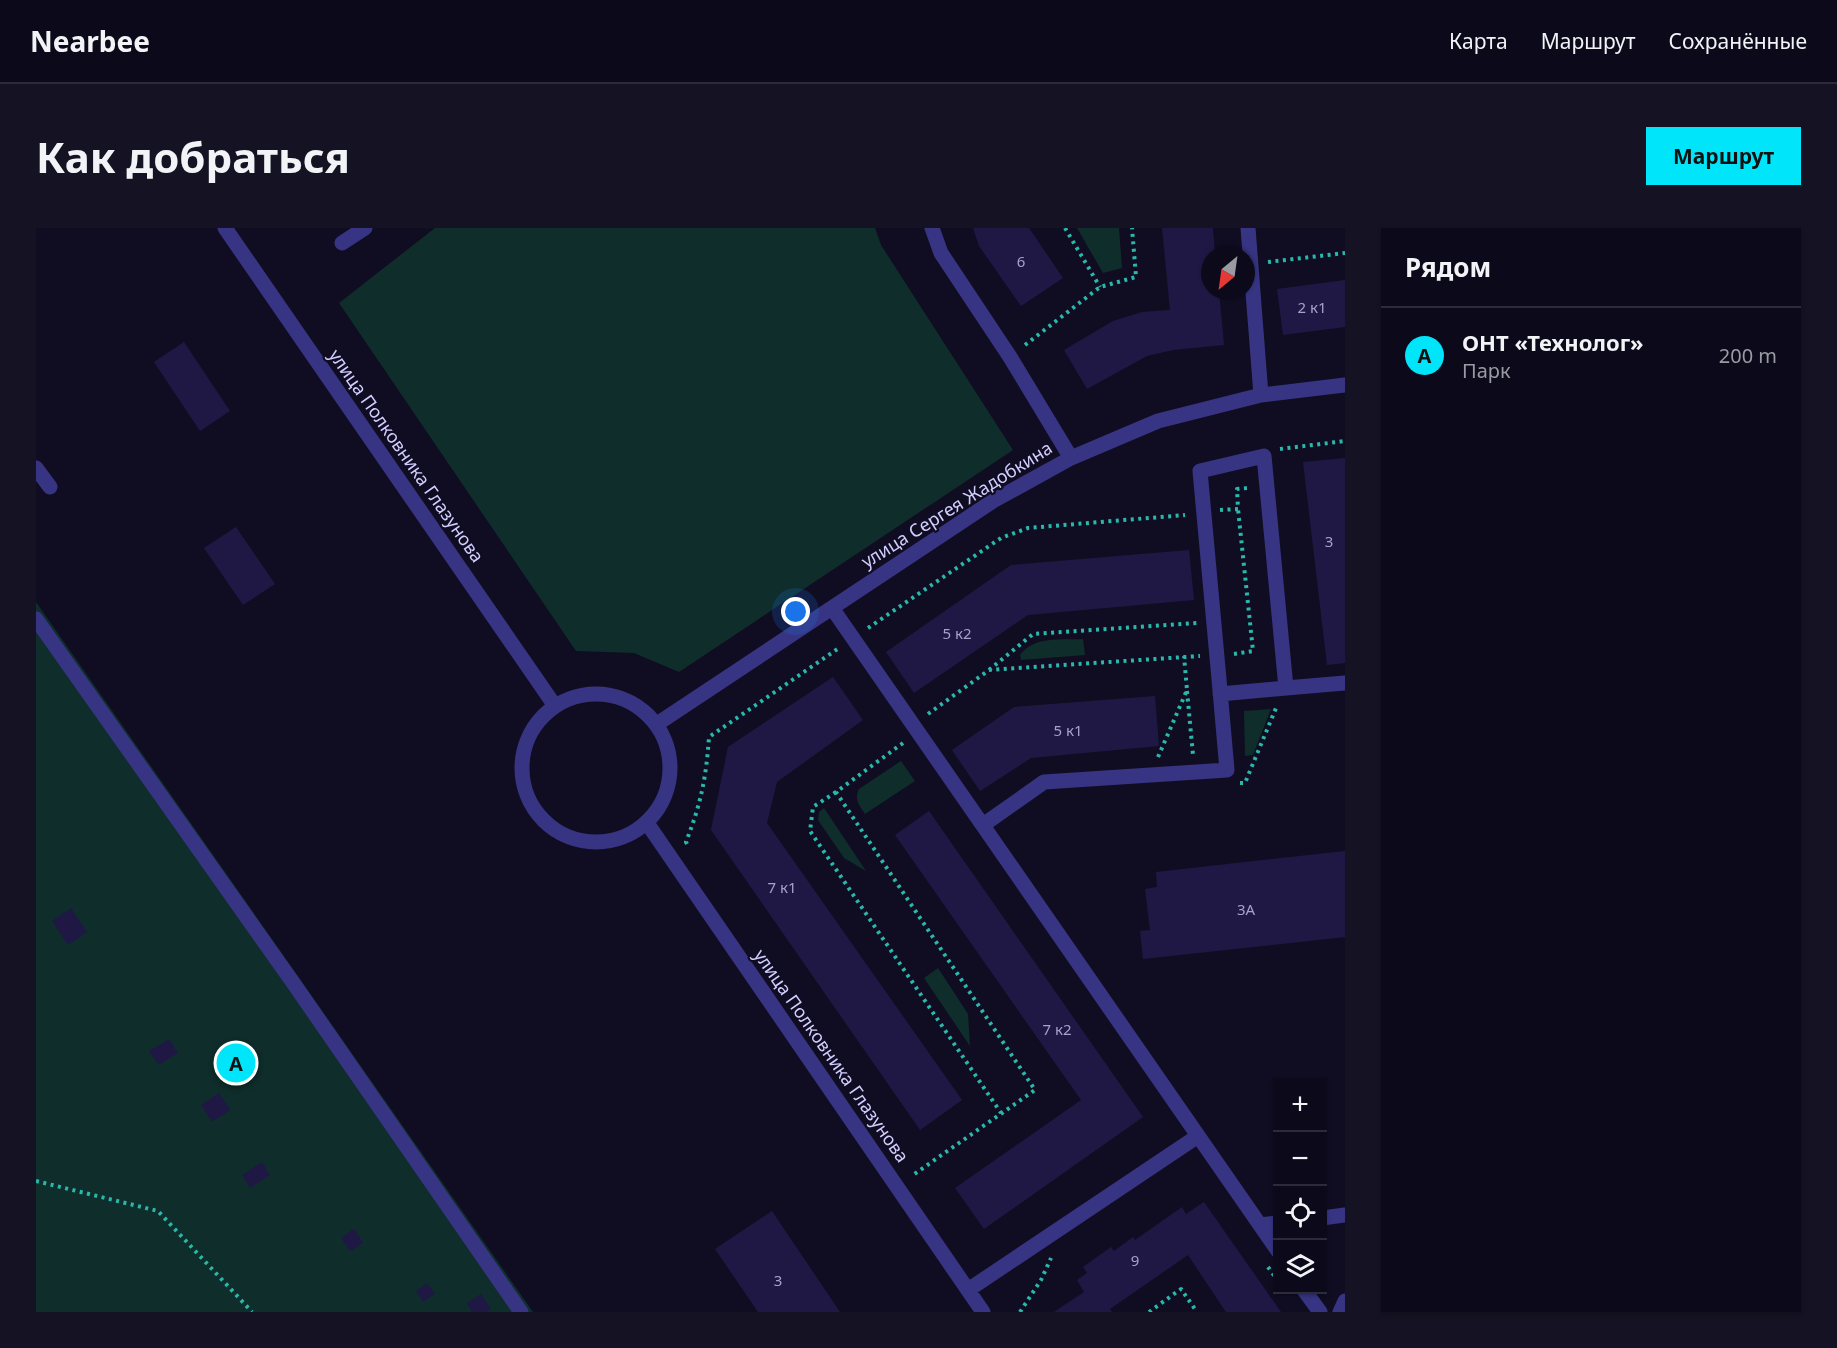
<!DOCTYPE html>
<html lang="ru">
<head>
<meta charset="utf-8">
<style>
  :root { --surface:#0c0a1a; --page:#151323; --text:#f1f3f6; --muted:#9a9aa2; --line:#2c2b39; --accent:#00e5f9 }
  body { margin:0; font-family:"Noto Sans",sans-serif; background:var(--page); color:var(--text) }
  .controls { position:absolute; right:18px; bottom:18px; display:grid; overflow:hidden; border-radius:0px; box-shadow:0 2px 4px #0004 }
  .controls button { width:54px; height:54px; display:grid; place-items:center; padding:0; border:0; border-bottom:2px solid var(--line); background:var(--surface); color:var(--text); font:30px sans-serif }
  .compass { position:absolute; left:1165px; top:18px; width:54px; height:54px; border-radius:50%; background:var(--surface); box-shadow:0 2px 4px #0004; rotate:209deg }
  .you { position:absolute; left:760px; top:384px; width:21px; height:21px; margin:-15px; border:4px solid #fff; border-radius:50%; background:#1a73e8; box-shadow:0 0 0 9px #1a73e833 }
  .badge { display:grid; place-items:center; width:39px; height:39px; border-radius:50%; background:var(--accent); color:#111; font-size:20px; font-weight:700 }
  .pin { position:absolute; translate:-50% -50%; border:3px solid #fff; box-shadow:0 2px 6px #0006 }
  .list { margin:0; padding:0; list-style:none }
  h2 { display:flex; justify-content:space-between; align-items:center; height:78px; margin:0; padding:0 24px; font-size:26px }
  h2 small { font-size:20px; font-weight:400; color:var(--muted) }
  .list li { display:grid; grid-template-columns:39px 1fr auto; gap:18px; align-items:center; box-sizing:border-box; height:96px; padding:0 24px; border-top:2px solid var(--line) }
  .list b { display:block; font-size:22px; white-space:nowrap }
  .list p { margin:0; font-size:20px; white-space:nowrap; color:var(--muted) }
  .list em { font-size:20px; font-style:normal; color:var(--muted) }
  .icon { flex:none; width:33px; height:33px; fill:none; stroke:currentColor; stroke-width:2; stroke-linecap:round; stroke-linejoin:round }
  .map { position:relative; flex:none; width:1309px; height:1084px; overflow:hidden; border-radius:0px }
  header { display:flex; align-items:center; gap:36px; box-sizing:border-box; height:84px; padding:0 30px; background:var(--surface); border-bottom:2px solid var(--line) }
  header strong { font-size:28px }
  nav { display:flex; gap:33px; margin-inline-start:auto; font-size:21px }
  .intro { display:flex; align-items:center; justify-content:space-between; box-sizing:border-box; height:144px; padding:0 36px }
  h1 { margin:0; font-size:42px }
  .button { padding:15px 27px; border-radius:0px; background:var(--accent); color:#111; font-size:21px; font-weight:700 }
  main { display:flex; gap:36px; padding:0 36px }
  aside { flex:1; background:var(--surface); border-radius:0px; box-shadow:0 2px 4px #0004 }
  .map>svg:first-child { display:block }
  .green { fill:#0f2d2b }
  .building { fill:#201844 }
  .lines { fill:none; stroke-linecap:round; stroke-linejoin:round }
  .path { stroke:#29b8ac; stroke-width:4; stroke-dasharray:3 4.5; stroke-linecap:butt }
  .minor { stroke:#373583; stroke-width:15 }
  .labels { text-anchor:middle; stroke-width:4.5; stroke-linejoin:round; paint-order:stroke }
  .number-label { font-size:15px; fill:#a6a0d0 }
  .street-label { font-size:18px; fill:#d2ceff; stroke:#100d22 }
</style>
</head>
<body>
<header>
<strong>Nearbee</strong>
<nav><a>Карта</a><a>Маршрут</a><a>Сохранённые</a></nav>
</header>
<div class="intro"><h1>Как добраться</h1><a class="button">Маршрут</a></div>
<main>
<div class="map">
<svg width="1309" height="1084" viewBox="0 0 1309 1084">
  <rect width="100%" height="100%" fill="#100d22"/>
  <path class="green" d="M399,0H839L845,17L977,222L643,444L598,425L540,423L303,75Z
    M1041,0H1083L1086,40L1067,45Z
    M0,374L497,1084H0Z
    M1047,411L1049,427L985,432L984,427C997,408 1026,412 1047,411Z
    M1235,481L1217,527L1209,528L1208,483Z
    M865,533L879,553L829,586C823,577 818,571 823,561Z
    M788,580L830,643L808,630L782,592L783,584Z
    M902,740L932,786L934,818L888,750Z"/>
  <path class="building" d="M937,0H993L1027,50L985,78L943,18Z
    M1126,0H1177L1179,27H1174V63H1183L1188,117L1137,122L1111,128L1051,161L1028,122L1077,93L1106,84L1134,82Z
    M1309,52V99L1247,107L1241,61Z
    M148,114L194,183L164,203L118,134Z
    M1309,230V435L1291,437L1267,234Z
    M200,299L239,356L207,377L168,320Z
    M1153,322L1158,372L992,387L878,465L850,424L975,337Z
    M797,449L827,492L741,554L731,595L926,872L884,902L675,602L692,519Z
    M1119,468L1123,518L995,530L944,563L916,522L978,479Z
    M893,583L1107,889L948,1001L919,960L1045,872L859,607Z
    M1309,623V709L1107,731L1104,703L1114,702L1109,661L1121,659L1120,644Z
    M35,680L51,704L32,717L16,693Z
    M133,811L142,825L123,837L113,823Z
    M183,865L194,882L176,894L165,877Z
    M226,934L234,947L214,960L206,947Z
    M1168,974L1245,1084H1190L1152,1027L1074,1081L1076,1084H1018L1048,1064L1041,1052L1051,1045L1047,1039L1075,1019L1078,1023L1097,1009L1099,1012L1146,979L1150,986Z
    M736,983L804,1084H722L679,1021Z
    M318,1001L327,1015L314,1023L305,1010Z
    M391,1055L399,1066L387,1074L380,1063Z
    M445,1066L455,1081L450,1084H436L431,1075Z"/>
  <g class="lines">
    <path class="path" d="M1029,0L1064,59
      M1232,34L1309,25
      M989,117L1064,59L1100,49L1096,0
      M1244,221L1309,213
      M1184,282L1202,281L1201,261L1212,260
      M832,400L965,310L992,300L1149,287
      M1198,426L1217,423L1202,281
      M953,442L997,406L1161,395
      M1151,463L1157,527
      M892,486L953,442L1164,428
      M867,515L800,564L999,862L877,947
      M1122,529L1151,462L1148,428
      M1204,555H1209L1240,480
      M800,564L777,579L774,603L965,885
      M651,616L650,614C665,575 670,551 673,509L803,420
      M0,953L122,983L216,1084
      M1232,1039L1242,1053
      M984,1084L1005,1052L1015,1030
      M1113,1084L1145,1061L1161,1084"/>
    <path class="minor" d="M189,0L519,478
      M896,0L905,25L974,129L1035,230
      M1212,0L1225,167
      M306,15L329,0
      M0,240L14,259
      M796,380L1242,1023
      M0,391L258,756L485,1084
      M1250,460L1309,455
      M486 540a74 74 0 1 1 148 0a74 74 0 1 1-148 0Z
      M621,496L957,273L1035,230L1122,193L1225,167L1309,157
      M611,595L947,1084
      M947,597L1008,554L1191,542L1183,451L1164,243L1228,228L1250,460L1184,466
      M1286,990L1309,987
      M1224,997L1242,995
      M932,1062L1162,908
      M1268,1062L1284,1084
      M1304,1084L1309,1073"/>
  </g>
  <g class="labels">
    <g class="number-label">
      <text x="985" y="39">6</text>
      <text x="1276" y="85">2 к1</text>
      <text x="1293" y="319">3</text>
      <text x="921" y="411">5 к2</text>
      <text x="1032" y="508">5 к1</text>
      <text x="746" y="665">7 к1</text>
      <text x="1210" y="687">3А</text>
      <text x="1021" y="807">7 к2</text>
      <text x="1099" y="1038">9</text>
      <text x="742" y="1058">3</text>
    </g>
    <g class="street-label">
      <text transform="translate(370 228) rotate(55)" y="6">улица Полковника Глазунова</text>
      <text transform="translate(921 277) rotate(-32)" y="6">улица Сергея Жадобкина</text>
      <text transform="translate(795 828) rotate(55)" y="6">улица Полковника Глазунова</text>
    </g>
  </g>
</svg>
<div class="controls">
<button>+</button>
<button>−</button>
<button><svg class="icon" aria-label="locate" viewBox="0 0 24 24"><circle cx="12" cy="12" r="6"/><path d="M12 2v4M12 18v4M2 12h4M18 12h4"/></svg></button>
<button><svg class="icon" aria-label="layers" viewBox="0 0 24 24"><path d="M12 4l9 5-9 5-9-5zM3 14l9 5 9-5"/></svg></button>
</div>
<svg class="compass" viewBox="-18 -18 36 36"><path d="M0-13l5 13h-10z" fill="#e53935"/><path d="M0 13l5-13h-10z" fill="#9a9aa2"/></svg>
<div class="you"></div>
<div class="pin badge" style="left:200px;top:835px">A</div>
</div>
<aside>
<h2>Рядом<small></small></h2>
<ul class="list">
<li><span class="badge">A</span><div><b>ОНТ «Технолог»</b><p>Парк</p></div><em>200 m</em></li>
</ul>
</aside>
</main>
</body>
</html>
